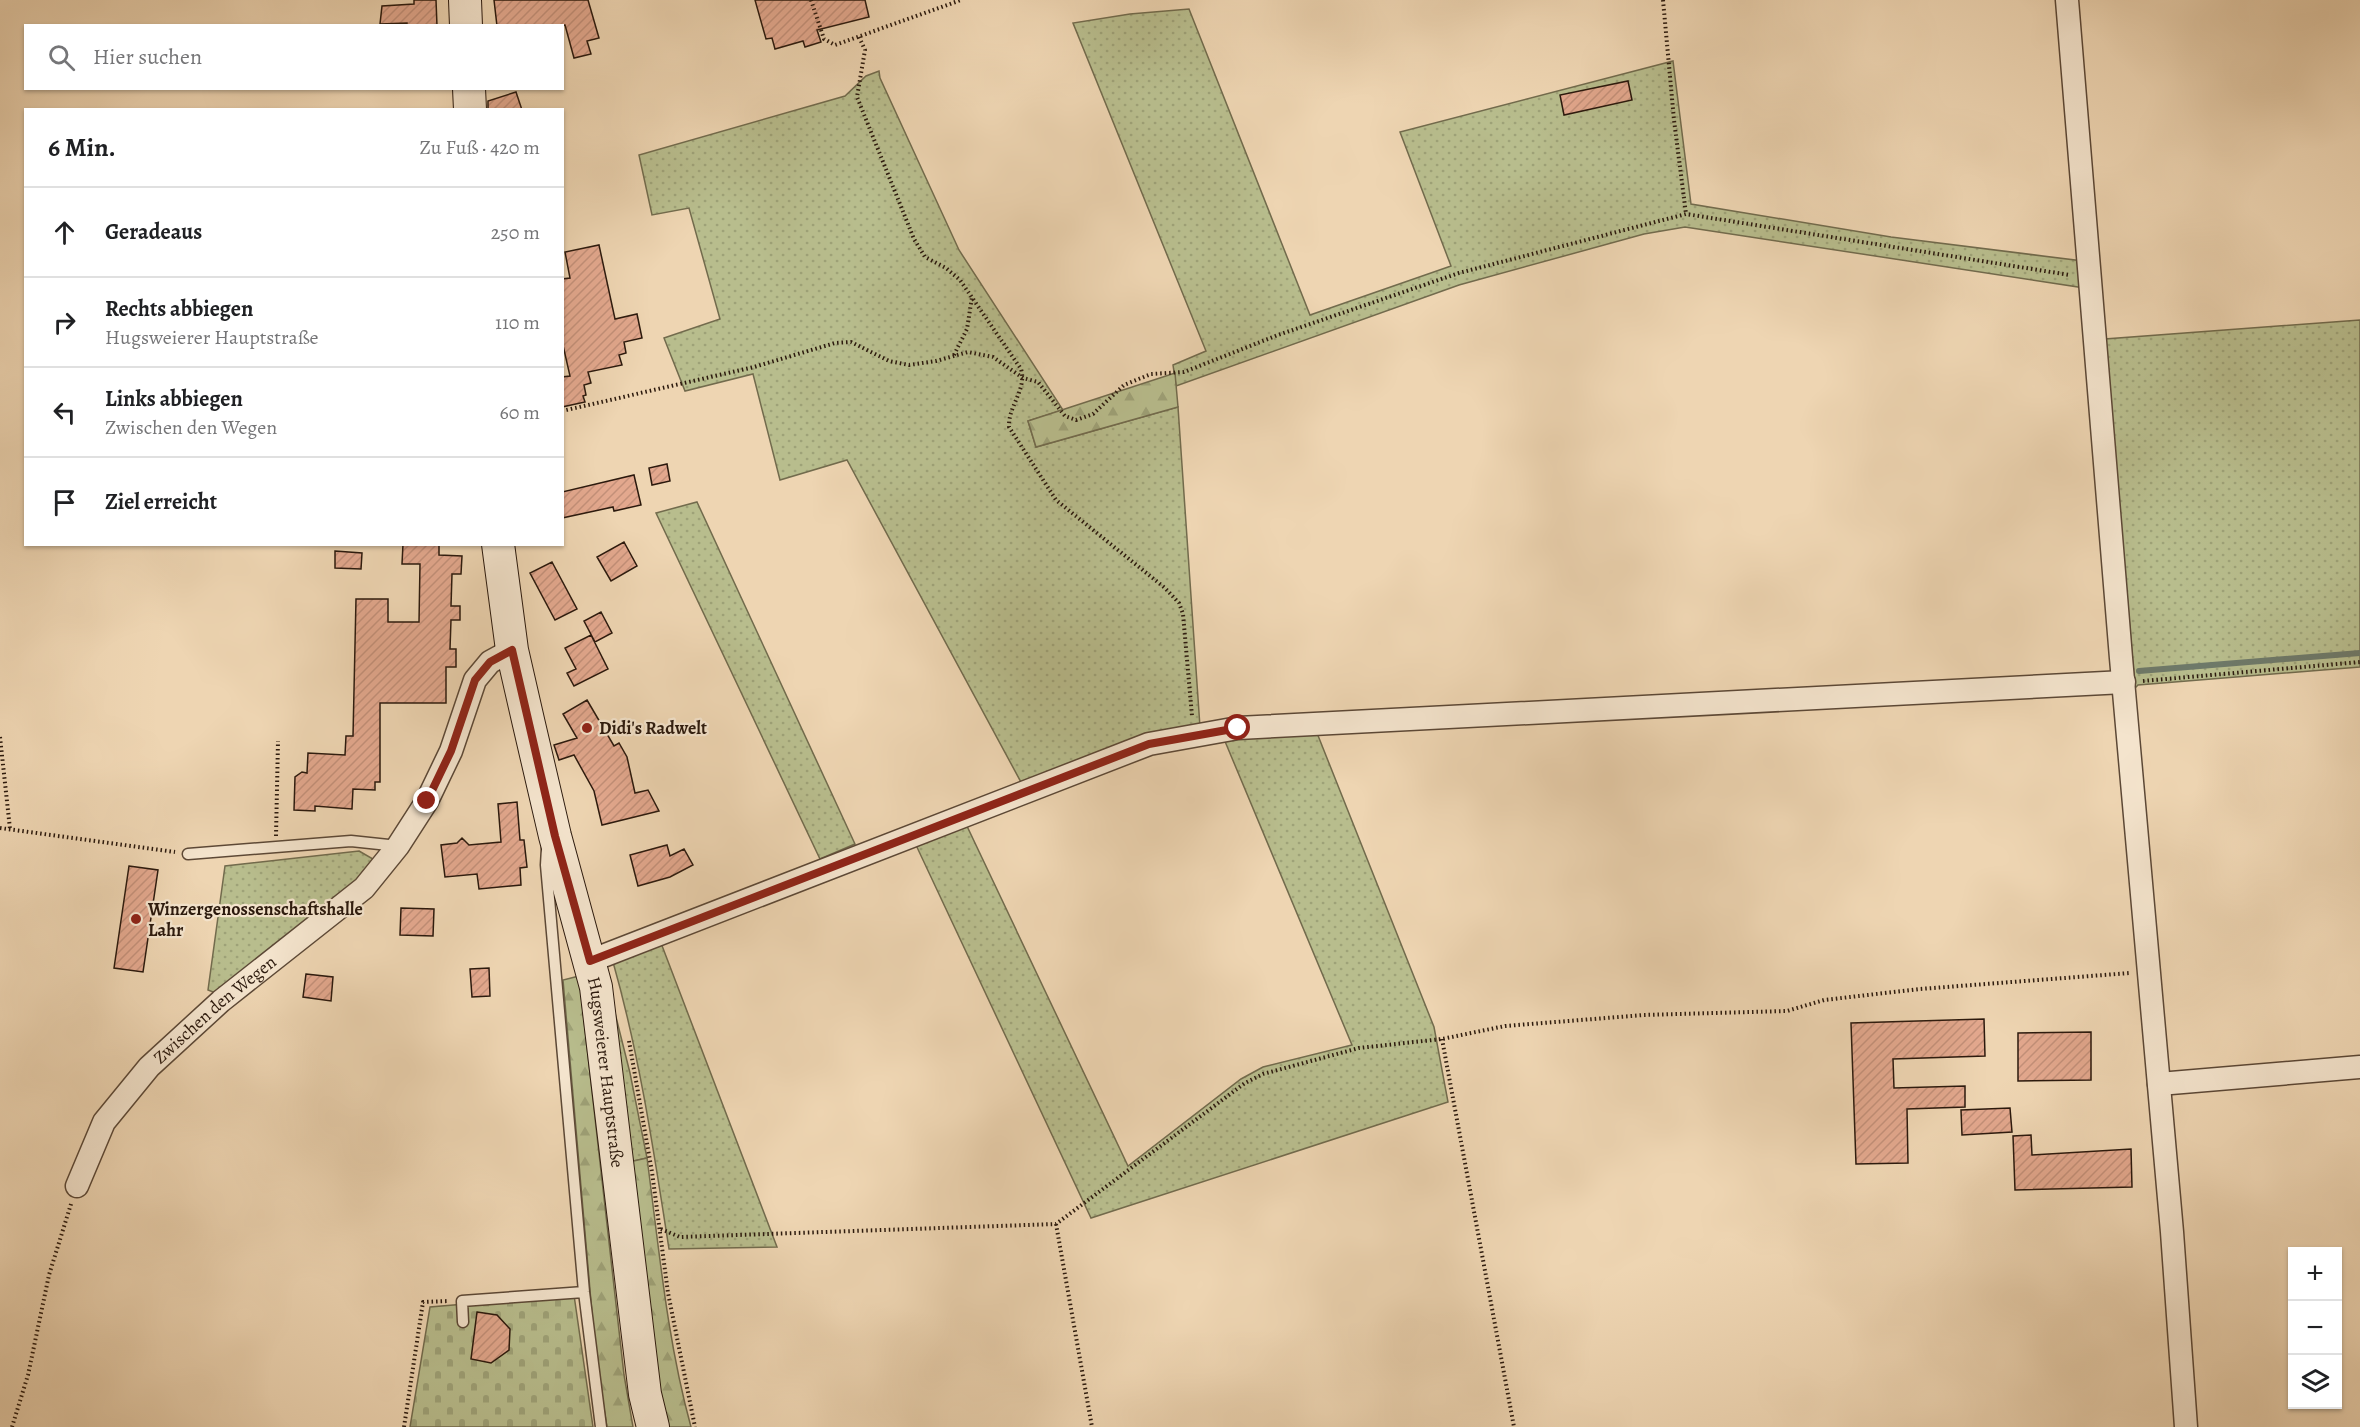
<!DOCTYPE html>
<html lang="de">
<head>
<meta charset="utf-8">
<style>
  :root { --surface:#fff; --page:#f6f6f6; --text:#202124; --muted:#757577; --line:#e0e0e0 }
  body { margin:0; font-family:Alegreya,serif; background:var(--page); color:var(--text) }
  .controls { position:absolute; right:18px; bottom:18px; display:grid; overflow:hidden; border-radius:0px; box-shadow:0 2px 4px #0004 }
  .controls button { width:54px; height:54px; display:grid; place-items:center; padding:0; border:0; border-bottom:2px solid var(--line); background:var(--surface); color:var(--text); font:30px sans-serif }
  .stop { position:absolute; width:18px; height:18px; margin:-14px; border:4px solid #8f2418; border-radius:50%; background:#fff }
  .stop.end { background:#8f2418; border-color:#fff; box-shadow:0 2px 6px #0008 }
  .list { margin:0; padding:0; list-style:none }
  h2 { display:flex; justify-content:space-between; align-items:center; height:78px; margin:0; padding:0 24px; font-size:26px }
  h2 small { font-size:20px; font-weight:400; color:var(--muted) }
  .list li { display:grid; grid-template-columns:39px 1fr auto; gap:18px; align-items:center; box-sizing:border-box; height:90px; padding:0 24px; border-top:2px solid var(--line) }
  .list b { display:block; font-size:22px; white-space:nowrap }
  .list p { margin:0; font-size:20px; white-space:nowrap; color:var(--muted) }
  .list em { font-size:20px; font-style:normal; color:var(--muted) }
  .icon { flex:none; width:33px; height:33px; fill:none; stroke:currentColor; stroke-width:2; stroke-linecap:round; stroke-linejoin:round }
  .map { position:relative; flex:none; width:2360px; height:1427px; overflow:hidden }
  .search { position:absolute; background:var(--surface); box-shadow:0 2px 4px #0004; left:24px; top:24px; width:540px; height:66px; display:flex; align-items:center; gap:15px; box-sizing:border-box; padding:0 21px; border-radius:0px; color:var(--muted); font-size:22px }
  .panel { position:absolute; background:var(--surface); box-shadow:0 2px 4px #0004; left:24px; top:108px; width:540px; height:438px; border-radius:0px }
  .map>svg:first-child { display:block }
  .grass { fill:url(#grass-dots); stroke:#726b4d; stroke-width:1.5 }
  .forest { fill:url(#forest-firs); stroke:#726b4d; stroke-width:1.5 }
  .cemetery { fill:url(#cemetery-stones); stroke:#726b4d; stroke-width:1.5 }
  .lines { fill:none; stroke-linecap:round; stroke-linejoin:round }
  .stream { stroke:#6e7969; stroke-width:6 }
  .building { fill:url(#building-hatch); stroke:#2b190d; stroke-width:1.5 }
  .lane-casing { stroke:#5c4836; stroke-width:13 }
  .street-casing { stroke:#5c4836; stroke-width:25 }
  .secondary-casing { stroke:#2b190d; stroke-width:34 }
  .path { stroke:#2b190d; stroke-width:4; stroke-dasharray:1.5 3; stroke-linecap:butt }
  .lane { stroke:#f4e4cd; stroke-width:10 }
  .street { stroke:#f4e4cd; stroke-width:22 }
  .secondary { stroke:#f4e4cd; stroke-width:32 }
  .route { stroke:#8f2418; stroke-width:8 }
  .poi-dot { fill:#8f2418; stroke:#f4e4cd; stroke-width:2 }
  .labels { text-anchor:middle; stroke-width:4.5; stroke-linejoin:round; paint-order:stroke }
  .poi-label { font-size:18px; font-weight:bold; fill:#2b190d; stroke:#f4e4cd; text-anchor:start }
  .street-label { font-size:18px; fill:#2b190d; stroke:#f4e4cd }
</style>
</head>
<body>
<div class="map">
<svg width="2360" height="1427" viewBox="0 0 2360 1427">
  <defs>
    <pattern id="grass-dots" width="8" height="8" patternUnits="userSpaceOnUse" patternTransform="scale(1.5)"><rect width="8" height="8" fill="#b8bd8d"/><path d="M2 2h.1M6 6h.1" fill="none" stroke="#9ea278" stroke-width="1.8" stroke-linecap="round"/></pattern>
    <pattern id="forest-firs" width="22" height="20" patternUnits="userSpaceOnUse" patternTransform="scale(1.5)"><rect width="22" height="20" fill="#b8bd8d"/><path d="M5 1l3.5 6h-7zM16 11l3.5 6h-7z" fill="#9ea278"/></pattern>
    <pattern id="cemetery-stones" width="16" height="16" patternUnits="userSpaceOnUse" patternTransform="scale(1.5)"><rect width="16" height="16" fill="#b8bd8d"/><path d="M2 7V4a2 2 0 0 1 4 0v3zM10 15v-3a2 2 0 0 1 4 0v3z" fill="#9ea278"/></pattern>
    <pattern id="building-hatch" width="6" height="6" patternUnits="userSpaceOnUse" patternTransform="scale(1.5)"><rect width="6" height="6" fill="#e3a88e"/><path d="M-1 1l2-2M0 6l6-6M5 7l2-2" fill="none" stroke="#c39079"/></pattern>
  </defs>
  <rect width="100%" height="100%" fill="#eed5b2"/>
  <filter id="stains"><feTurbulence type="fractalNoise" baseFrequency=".00333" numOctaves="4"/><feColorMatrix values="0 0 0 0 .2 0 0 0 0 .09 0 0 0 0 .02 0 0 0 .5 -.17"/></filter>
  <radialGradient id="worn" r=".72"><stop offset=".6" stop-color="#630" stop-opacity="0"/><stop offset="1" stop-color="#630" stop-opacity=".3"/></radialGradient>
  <path class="grass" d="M1189,9L1310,315L1451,266L1400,132L1673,61L1691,204L1891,237L2083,261L2085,288L1685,227L1644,234L1459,285L1176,386L1173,365L1206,351L1073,23L1130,14Z
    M879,71L880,78L959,250L1063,410L1028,421L1036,447L1178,407L1200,727L1022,784L847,460L780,480L753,374L685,391L664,338L720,319L689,208L652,215L639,155L845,96L866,76Z
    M2360,320V667L2138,685L2135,688L2105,339Z
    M697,502L855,844L820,859L656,513Z
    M1317,733L1434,1027L1448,1102L1091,1218L915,843L965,822L1128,1166L1241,1079L1263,1067L1352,1045L1224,739Z
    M359,851L373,859L375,864L346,897L218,994L208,990L225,866Z
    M661,943L777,1247L669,1249C654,1153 640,1057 613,962Z
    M606,977L630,1073L647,1158L629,1162Z"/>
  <path class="forest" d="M1175,373L1178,407L1036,447L1028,421Z
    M579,976L624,1375L633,1427H607L596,1359L563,980Z
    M647,1158C659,1248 667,1340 691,1427H666L652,1366L629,1162Z"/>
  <path class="cemetery" d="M574,1295L593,1427H410L430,1307Z"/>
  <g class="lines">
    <path class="stream" d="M2139,671L2360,653"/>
  </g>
  <path class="building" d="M414,0H436L437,26H407V23L380,24L382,6L414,4Z
    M494,0H588L599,38L587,41L591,54L574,58L565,25L497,26Z
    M755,0H865L869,17L817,30L821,42L805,47L803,41L775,49L772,38L766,39Z
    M1628,81L1632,100L1564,115L1560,95Z
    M516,92L522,110H488V101Z
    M599,245L615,319L637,314L642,338L624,342L626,353L619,355L622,365L588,372L591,383L584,385L586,395L583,396L585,402L562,407V377L570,376L562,341V279L570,278L565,252Z
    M667,464L670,481L652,485L649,468Z
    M634,475L641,505L614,511L613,507L562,518V492Z
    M624,542L637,566L611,581L597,557Z
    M403,544H439V555L462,556L461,574H452L451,606H460V620H451L450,649H456V667H446V703H380V782H375V790L353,789L352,809L315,806V811L294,810L295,777L302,772L307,773L308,753L345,755L346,736H353L356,599H388V622H419L420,564H402Z
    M335,551L362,553L361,569L335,568Z
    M552,562L577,609L555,620L530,573Z
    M601,612L612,633L595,642L584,621Z
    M591,635L608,669L574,686L567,673L576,669L565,648Z
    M587,700L614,746L619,743L627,757L635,793L648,790L659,811L602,825L594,791L574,755L559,760L554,745L577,738L563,714Z
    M517,802L520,840H524L527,867L520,868L521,885L479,889L477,874L445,877L441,845L457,843L462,838L469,845L501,842L498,804Z
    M667,845L670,856L684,849L693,865L670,877L638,886L630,855Z
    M129,866L158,870L143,972L114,968Z
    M401,908L434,909L433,936L400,935Z
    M489,968L490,996L472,997L470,969Z
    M306,974L333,977L331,1001L303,997Z
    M1984,1019L1985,1056L1893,1059L1894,1088L1965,1086V1107L1907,1109L1908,1163L1856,1164L1851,1023Z
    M2091,1032V1080L2018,1081V1033Z
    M2010,1108L2012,1132L1962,1135L1961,1110Z
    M2031,1135L2032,1155L2131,1149L2132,1187L2015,1190L2013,1136Z
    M477,1312L497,1315L510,1329L509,1350L491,1363L471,1359Z"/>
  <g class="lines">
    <g class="lane-casing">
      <path id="lane" d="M547,848L546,865L584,1292L601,1427
        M188,854L351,841L398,846
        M463,1322L462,1301L584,1292"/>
    </g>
    <g class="street-casing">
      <g id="street">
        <path d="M2067,0L2121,658L2172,1232L2186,1427"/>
        <path d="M590,961L1149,744L1238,728L2124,682"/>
        <path d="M2159,1084L2360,1067"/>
        <path id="s1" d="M77,1186L104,1122L149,1067L221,1001L364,888L398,846L427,801L451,751L475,680L490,662L512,650"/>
      </g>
    </g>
    <g class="secondary-casing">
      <g id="secondary">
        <path d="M465,0L466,26"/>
        <path d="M469,88L470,110"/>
        <path id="s2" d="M498,544L512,650L528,720L555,836L596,987L645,1394L653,1427"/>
      </g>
    </g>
    <path class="path" d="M811,0L824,39L835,45L961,0
      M1663,0L1674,120L1686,214
      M859,37L865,50L857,97L914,239L925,257L946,268L960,280L1021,369C1027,390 1008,406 1009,427L1056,500L1165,588L1179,603L1183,614L1192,716
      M954,355L967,329L972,297
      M562,411L754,367L835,343L851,342L889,361L909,365L936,361L968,352L993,357L1023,378L1038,382L1065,416L1076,420L1093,414L1124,385L1151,374L1184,372L1278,335L1459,273L1686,214L2070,275
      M2143,681L2360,662
      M0,737L10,829
      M0,828L175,852
      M276,836L278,741
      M1442,1039L1514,1427
      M629,1041L652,1172L668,1293L695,1427
      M1056,1224L1092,1427
      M661,1229L680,1237L1056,1224L1245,1083L1263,1074L1359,1048L1442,1039L1505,1026L1644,1015L1787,1011L1824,1000L1920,989L2130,973
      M12,1427L28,1375L49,1275L71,1204
      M404,1427L423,1302L449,1301"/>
    <use href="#lane" class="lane"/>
    <use href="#street" class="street"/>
    <use href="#secondary" class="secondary"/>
  </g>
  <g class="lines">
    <path class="route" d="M427,801L451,751L475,680L490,662L512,650L555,836L590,961L1149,744L1238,728"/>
  </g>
  <g class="poi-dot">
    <circle cx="587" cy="728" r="6"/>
    <circle cx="136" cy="919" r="6"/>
  </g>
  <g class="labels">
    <g class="poi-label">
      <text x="599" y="734">Didi's Radwelt</text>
      <text x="148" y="915">Winzergenossenschaftshalle<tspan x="148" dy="21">Lahr</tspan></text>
    </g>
    <g class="street-label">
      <text dy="6" stroke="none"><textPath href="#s1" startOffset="228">Zwischen den Wegen</textPath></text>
      <text dy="6" stroke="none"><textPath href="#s2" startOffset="540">Hugsweierer Hauptstraße</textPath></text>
    </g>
  </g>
  <rect width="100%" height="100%" filter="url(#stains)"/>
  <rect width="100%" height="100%" fill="url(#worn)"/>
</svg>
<div class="controls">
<button>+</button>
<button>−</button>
<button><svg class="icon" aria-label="layers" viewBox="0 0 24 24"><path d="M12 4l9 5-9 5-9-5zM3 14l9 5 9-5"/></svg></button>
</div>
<div class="stop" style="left:1238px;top:728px"></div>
<div class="stop end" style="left:427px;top:801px"></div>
<div class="search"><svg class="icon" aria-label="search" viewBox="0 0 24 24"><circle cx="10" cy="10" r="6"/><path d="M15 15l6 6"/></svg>Hier suchen</div>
<section class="panel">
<h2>6 Min.<small>Zu Fuß · 420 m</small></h2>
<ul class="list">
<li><svg class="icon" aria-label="ahead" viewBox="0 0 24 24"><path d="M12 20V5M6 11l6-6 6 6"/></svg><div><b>Geradeaus</b></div><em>250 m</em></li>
<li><svg class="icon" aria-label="right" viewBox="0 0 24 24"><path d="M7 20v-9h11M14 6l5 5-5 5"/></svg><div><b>Rechts abbiegen</b><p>Hugsweierer Hauptstraße</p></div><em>110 m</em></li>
<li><svg class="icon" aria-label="left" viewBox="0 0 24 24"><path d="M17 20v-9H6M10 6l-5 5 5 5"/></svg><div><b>Links abbiegen</b><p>Zwischen den Wegen</p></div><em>60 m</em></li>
<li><svg class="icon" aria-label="arrive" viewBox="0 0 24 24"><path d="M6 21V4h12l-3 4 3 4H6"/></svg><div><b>Ziel erreicht</b></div></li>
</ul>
</section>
</div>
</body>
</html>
